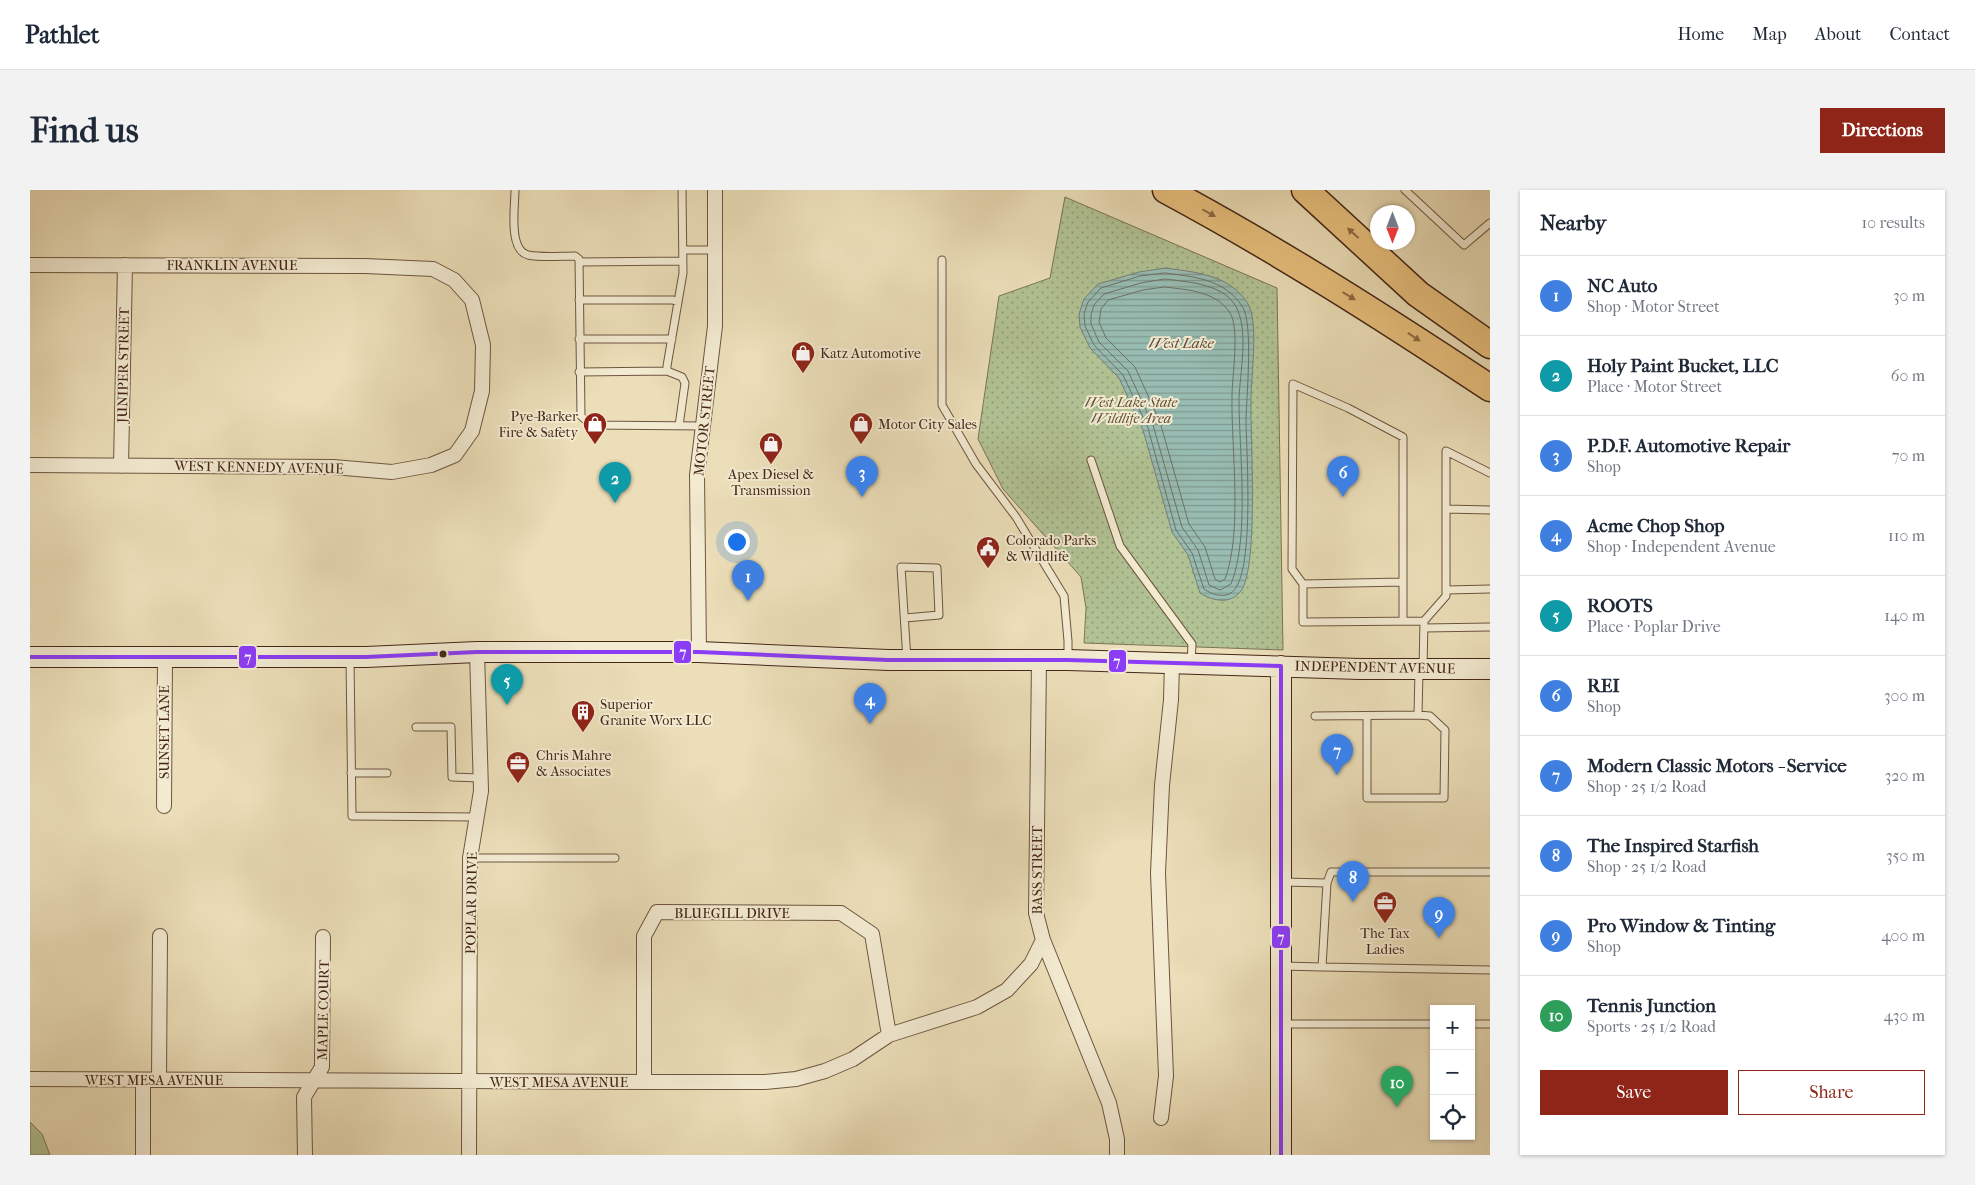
<!DOCTYPE html>
<html lang="en">
<head>
<meta charset="utf-8">
<style>
  :root { --surface:#fff; --page:#f2f2f3; --text:#1f2937; --muted:#747a83; --line:#e0e1e3; --accent:#8f2418 }
  body { margin:0; font-family:"IM FELL French Canon",serif; background:var(--page); color:var(--text) }
  .controls { position:absolute; right:15px; bottom:15px; display:grid; overflow:hidden; border-radius:0px; box-shadow:0 1px 4px #0004 }
  .controls button { width:45px; height:45px; display:grid; place-items:center; padding:0; border:0; border-bottom:1px solid var(--line); background:var(--surface); color:var(--text); font:25px sans-serif }
  .compass { position:absolute; left:1340px; top:15px; width:45px; height:45px; border-radius:50%; background:var(--surface); box-shadow:0 1px 4px #0004; rotate:180deg }
  .you { position:absolute; left:706px; top:351px; width:18px; height:18px; margin:-12px; border:4px solid #fff; border-radius:50%; background:#1a73e8; box-shadow:0 0 0 8px #1a73e833 }
  .badge { display:grid; place-items:center; width:32px; height:32px; border-radius:50%; background:var(--accent); color:#fff; font-size:16px; font-weight:700 }
  .pin { position:absolute; translate:-50% -41px; filter:drop-shadow(0 1px 2px #0008) }
  .pin::after { content:''; position:absolute; top:26px; width:18px; height:15px; background:inherit; clip-path:polygon(0 0,100% 0,50% 100%) }
  .list { margin:0; padding:0; list-style:none }
  h2 { display:flex; justify-content:space-between; align-items:center; height:65px; margin:0; padding:0 20px; font-size:21px }
  h2 small { font-size:16px; font-weight:400; color:var(--muted) }
  .list li { display:grid; grid-template-columns:32px 1fr auto; gap:15px; align-items:center; box-sizing:border-box; height:80px; padding:0 20px; border-top:1px solid var(--line) }
  .list b { display:block; font-size:19px; white-space:nowrap }
  .list p { margin:0; font-size:16px; white-space:nowrap; color:var(--muted) }
  .list em { font-size:16px; font-style:normal; color:var(--muted) }
  .actions { display:flex; gap:10px; padding:15px 20px }
  .actions a { flex:1; padding:11px 0; border:1px solid var(--accent); border-radius:0px; text-align:center; font-size:18px; color:var(--accent) }
  .actions .main { background:var(--accent); color:#fff }
  .icon { flex:none; width:28px; height:28px; fill:none; stroke:currentColor; stroke-width:2; stroke-linecap:round; stroke-linejoin:round }
  .map { position:relative; flex:none; width:1460px; height:965px; overflow:hidden; border-radius:0px }
  header { display:flex; align-items:center; gap:30px; box-sizing:border-box; height:70px; padding:0 25px; background:var(--surface); border-bottom:1px solid var(--line) }
  header strong { font-size:24px }
  nav { display:flex; gap:28px; margin-inline-start:auto; font-size:18px }
  .intro { display:flex; align-items:center; justify-content:space-between; box-sizing:border-box; height:120px; padding:0 30px }
  h1 { margin:0; font-size:35px }
  .button { padding:12px 22px; border-radius:0px; background:var(--accent); color:#fff; font-size:18px; font-weight:700 }
  main { display:flex; gap:30px; padding:0 30px }
  aside { flex:1; background:var(--surface); border-radius:0px; box-shadow:0 1px 4px #0004 }
  .map>svg:first-child { display:block }
  .green { fill:#b1c294; stroke:#7b7456 }
  .park { fill:url(#park-dots); stroke:#7b7456 }
  .water { fill:url(#water-rules); stroke:#778074 }
  .lines { fill:none; stroke-linecap:round; stroke-linejoin:round }
  .shore { stroke:#6e7264; stroke-width:1 }
  .lane-casing { stroke:#6e553f; stroke-width:9 }
  .street-casing { stroke:#6e553f; stroke-width:16 }
  .secondary-casing { stroke:#452717; stroke-width:22 }
  .highway-casing { stroke:#452717; stroke-width:29 }
  .lane { stroke:#f2ead1; stroke-width:7 }
  .street { stroke:#f2ead1; stroke-width:14 }
  .secondary { stroke:#f2ead1; stroke-width:20 }
  .highway { stroke:#e6bf7c; stroke-width:26 }
  .bus-1-casing { stroke:#f2ead1; stroke-width:8 }
  .bus-1 { stroke:#8b3cf7; stroke-width:4 }
  .oneway { fill:#8d6b44 }
  .bus-dot { fill:#452717; stroke:#f2ead1; stroke-width:2 }
  .labels { text-anchor:middle; stroke-width:4; stroke-linejoin:round; paint-order:stroke }
  .street-label { font-size:14px; fill:#452717; stroke:#f2ead1 }
  .poi-label { font-size:14px; fill:#452717; stroke:#f2ead1; text-anchor:start }
  .park-label { font-size:14px; font-style:italic; fill:#604e36; stroke:#f2ead1 }
  .water-label { font-size:15px; font-style:italic; fill:#5a4c3e; stroke:#f2ead1 }
  .line-badge { stroke:#f2ead1; stroke-width:2 }
  .badge-label { font-size:14px; text-anchor:middle; font-weight:bold; fill:#fff }
</style>
</head>
<body>
<header>
<strong>Pathlet</strong>
<nav><a>Home</a><a>Map</a><a>About</a><a>Contact</a></nav>
</header>
<div class="intro"><h1>Find us</h1><a class="button">Directions</a></div>
<main>
<div class="map">
<svg width="1460" height="965" viewBox="0 0 1460 965">
  <defs>
    <pattern id="park-dots" width="8" height="8" patternUnits="userSpaceOnUse" patternTransform="scale(1.25)"><rect width="8" height="8" fill="#b1c294"/><path d="M2 2h.1M6 6h.1" fill="none" stroke="#929e78" stroke-width="1.8" stroke-linecap="round"/></pattern>
    <pattern id="water-rules" width="6" height="5" patternUnits="userSpaceOnUse" patternTransform="scale(1.25)"><rect width="6" height="5" fill="#98bcb2"/><path d="M0 2.5h6" fill="none" stroke="#7e9990"/></pattern>
  </defs>
  <rect width="100%" height="100%" fill="#ebdeb8"/>
  <filter id="stains"><feTurbulence type="fractalNoise" baseFrequency=".004" numOctaves="4"/><feColorMatrix values="0 0 0 0 .2 0 0 0 0 .09 0 0 0 0 .02 0 0 0 .5 -.17"/></filter>
  <radialGradient id="worn" r=".72"><stop offset=".6" stop-color="#630" stop-opacity="0"/><stop offset="1" stop-color="#630" stop-opacity=".3"/></radialGradient>
  <path class="green" d="M0,932L12,944L20,965H0Z"/>
  <path class="park" d="M1035,7L1247,98L1253,460L1054,453L1056,418L1051,387L973,299L948,249L969,106L1020,88Z"/>
  <path class="water" d="M1135,78C1165,82 1201,85 1218,114C1229,133 1221,186 1221,209C1220,245 1229,376 1211,401C1200,415 1183,411 1170,403L1158,365L1142,342L1113,240L1089,188L1060,158L1050,137L1049,124L1054,109L1068,94L1109,82Z"/>
  <g class="lines">
    <path class="shore" d="M1135,83C1165,87 1194,89 1212,116C1224,132 1216,210 1216,233C1217,269 1223,367 1207,396C1200,410 1184,406 1174,399L1162,363L1146,340L1118,238L1093,185L1064,155L1055,136L1054,124L1058,112L1071,98L1110,86Z
      M1135,89C1159,92 1198,94 1208,121C1218,145 1210,183 1209,209C1209,261 1220,347 1201,394L1190,400L1179,395L1168,360L1152,337L1123,235L1098,181L1069,152L1061,134V125L1064,115L1074,104L1111,93Z
      M1135,97C1158,100 1186,101 1200,123C1210,139 1202,186 1202,206C1201,259 1213,341 1195,389L1190,392L1185,389L1175,357L1159,334L1130,232L1105,177L1076,148L1069,132L1071,119L1078,110L1113,100Z"/>
    <g class="lane-casing">
      <path id="lane" d="M485,0C485,16 478,60 498,65C512,68 531,66 545,66L549,69L551,226L561,235L673,236
        M1375,0L1434,55L1460,33
        M653,60H685
        M912,70V215L946,274L986,327L1034,406L1038,451V468
        M549,72L653,71
        M549,110H643L648,112
        M549,149H642
        M549,182L637,181
        M649,236L655,193L652,187L637,181V176L653,83L652,0
        M1061,270L1090,356L1162,454L1161,473
        M1416,319L1460,320
        M1273,394L1373,392
        M1416,400L1460,399
        M875,428L909,425L907,378L871,377L877,470
        M1373,431V247L1318,218L1263,194L1262,379L1273,394V432L1394,431L1393,478
        M1394,431L1416,406V261L1460,283
        M1394,438L1460,437
        M320,468L322,626L446,627
        M1285,526L1388,525
        M1337,526V608H1414L1415,540L1400,526L1388,525L1389,481
        M386,537H421L422,587L450,588
        M321,583H357
        M440,668H585
        M1460,682H1301L1297,693L1292,777L1460,780
        M1252,692L1297,693
        M1252,776L1292,777
        M1252,834H1404
        M1441,834H1460"/>
    </g>
    <g class="street-casing">
      <path id="street" d="M0,75L335,76L403,79L424,90L442,110L453,155L452,201L442,241L425,265L401,275L362,282L303,277L0,275
        M91,276L95,75
        M669,462L667,285L685,136V0
        M1009,470L1006,723L1013,750L1079,913L1087,949V965
        M134,616L135,468
        M0,889L614,892H735L766,889L795,881L823,869L859,845L947,817L977,800L1001,774L1013,750
        M129,890L130,746
        M614,892V746L627,722L811,723L842,744L859,845
        M1131,928L1136,886L1128,683L1132,595L1141,510L1142,473
        M113,965V890
        M275,965L274,907L292,877L293,747
        M439,965L440,668L451,601L447,462"/>
    </g>
    <g class="secondary-casing">
      <path id="secondary" d="M0,467H336L447,462H669L858,470H1038L1330,479H1460
        M1251,476V965"/>
    </g>
    <g class="highway-casing">
      <path id="highway" d="M1136,0C1248,60 1354,128 1460,198
        M1275,0L1388,104L1460,155"/>
    </g>
    <use href="#lane" class="lane"/>
    <use href="#street" class="street"/>
    <use href="#secondary" class="secondary"/>
    <use href="#highway" class="highway"/>
    <g class="bus-1-casing">
      <path id="bus-1" d="M0,467H336L447,462H669L858,470H1038L1251,476V965"/>
    </g>
    <use href="#bus-1" class="bus-1"/>
  </g>
  <defs><path id="oneway-solid" d="M-6-.8H1V-3.2L6.5 0L1 3.2V.8H-6Z" transform="scale(1.25)"/></defs>
  <g class="oneway">
    <use href="#oneway-solid" transform="translate(1179 23) rotate(29)"/>
    <use href="#oneway-solid" transform="translate(1323 43) rotate(-138)"/>
    <use href="#oneway-solid" transform="translate(1319 106) rotate(31)"/>
    <use href="#oneway-solid" transform="translate(1384 147) rotate(34)"/>
  </g>
  <defs>
    <g id="shop-pin" transform="scale(1.25)"><path d="M0 17L-7.5 6A9.5 9.5 0 1 1 7.5 6Z" fill="#8f2418" stroke="#f2ead1"/><path d="M-5-2.5h2.3a2.7 3.5 0 0 1 5.4 0H5L5.5 6h-11ZM-1.5-2.5h3a1.5 2.3 0 0 0-3 0Z" fill="#fff"/></g>
    <g id="civic-pin" transform="scale(1.25)"><path d="M0 17L-7.5 6A9.5 9.5 0 1 1 7.5 6Z" fill="#8f2418" stroke="#f2ead1"/><path d="M-.6-6.5H3V-4.5H.6V-3L4-1V1h2V6H-6V1h2V-1L-.6-3ZM-1.2 2.5V6h2.4V2.5Z" fill="#fff"/></g>
    <g id="building-pin" transform="scale(1.25)"><path d="M0 17L-7.5 6A9.5 9.5 0 1 1 7.5 6Z" fill="#8f2418" stroke="#f2ead1"/><path d="M-4-6H4V6H1V3H-1V6H-4ZM-2.5-4.3h1.7v1.8h-1.7ZM.8-4.3h1.7v1.8H.8ZM-2.5-1h1.7V.8h-1.7ZM.8-1h1.7V.8H.8Z" fill="#fff"/></g>
    <g id="office-pin" transform="scale(1.25)"><path d="M0 17L-7.5 6A9.5 9.5 0 1 1 7.5 6Z" fill="#8f2418" stroke="#f2ead1"/><path d="M-6-3h4V-5.5h4V-3h4V5H-6ZM-1-4.5V-3h2v-1.5ZM-6 0V1H6V0Z" fill="#fff"/></g>
  </defs>
  <g fill-rule="evenodd">
    <use href="#shop-pin" x="773" y="163"/>
    <use href="#shop-pin" x="565" y="234"/>
    <use href="#shop-pin" x="831" y="234"/>
    <use href="#shop-pin" x="741" y="254"/>
    <use href="#civic-pin" x="958" y="358"/>
    <use href="#building-pin" x="553" y="522"/>
    <use href="#office-pin" x="488" y="573"/>
    <use href="#office-pin" x="1355" y="713"/>
  </g>
  <circle class="bus-dot" cx="413" cy="464" r="4.5"/>
  <g class="labels">
    <g class="street-label">
      <text x="202" y="80">FRANKLIN AVENUE</text>
      <text transform="translate(93 175) rotate(-89)" y="5">JUNIPER STREET</text>
      <text transform="translate(674 231) rotate(-84)" y="5">MOTOR STREET</text>
      <text transform="translate(229 277) rotate(1)" y="5">WEST KENNEDY AVENUE</text>
      <text transform="translate(1345 477) rotate(1)" y="5">INDEPENDENT AVENUE</text>
      <text transform="translate(134 542) rotate(-90)" y="5">SUNSET LANE</text>
      <text transform="translate(1007 680) rotate(-90)" y="5">BASS STREET</text>
      <text transform="translate(441 713) rotate(-89)" y="5">POPLAR DRIVE</text>
      <text x="702" y="728">BLUEGILL DRIVE</text>
      <text transform="translate(293 820) rotate(-89)" y="5">MAPLE COURT</text>
      <text x="124" y="895">WEST MESA AVENUE</text>
      <text x="529" y="897">WEST MESA AVENUE</text>
    </g>
    <g class="poi-label">
      <text x="790" y="168">Katz Automotive</text>
      <text x="548" y="231" text-anchor="end">Pye-Barker<tspan x="548" dy="16">Fire &amp; Safety</tspan></text>
      <text x="848" y="239">Motor City Sales</text>
      <text x="741" y="289" text-anchor="middle">Apex Diesel &amp;<tspan x="741" dy="16">Transmission</tspan></text>
      <text x="976" y="355">Colorado Parks<tspan x="976" dy="16">&amp; Wildlife</tspan></text>
      <text x="570" y="519">Superior<tspan x="570" dy="16">Granite Worx LLC</tspan></text>
      <text x="506" y="570">Chris Mahre<tspan x="506" dy="16">&amp; Associates</tspan></text>
      <text x="1355" y="748" text-anchor="middle">The Tax<tspan x="1355" dy="16">Ladies</tspan></text>
    </g>
    <g class="park-label">
      <text x="1101" y="217">West Lake State<tspan x="1101" dy="16">Wildlife Area</tspan></text>
    </g>
    <g class="water-label">
      <text x="1151" y="158">West Lake</text>
    </g>
  </g>
  <g class="line-badge">
    <rect x="643" y="450" width="19" height="24" rx="5" fill="#8b3cf7"/>
    <rect x="208" y="455" width="19" height="24" rx="5" fill="#8b3cf7"/>
    <rect x="1078" y="459" width="19" height="24" rx="5" fill="#8b3cf7"/>
    <rect x="1241" y="735" width="20" height="24" rx="5" fill="#8b3cf7"/>
  </g>
  <g class="badge-label">
    <text x="653" y="467">7</text>
    <text x="218" y="472">7</text>
    <text x="1087" y="476">7</text>
    <text x="1251" y="752">7</text>
  </g>
  <rect width="100%" height="100%" filter="url(#stains)"/>
  <rect width="100%" height="100%" fill="url(#worn)"/>
</svg>
<div class="controls">
<button>+</button>
<button>−</button>
<button><svg class="icon" aria-label="locate" viewBox="0 0 24 24"><circle cx="12" cy="12" r="6"/><path d="M12 2v4M12 18v4M2 12h4M18 12h4"/></svg></button>
</div>
<svg class="compass" viewBox="-18 -18 36 36"><path d="M0-13l5 13h-10z" fill="#e53935"/><path d="M0 13l5-13h-10z" fill="#747a83"/></svg>
<div class="you"></div>
<div class="pin badge" style="left:718px;top:411px;background:#3f7fe0">1</div>
<div class="pin badge" style="left:585px;top:313px;background:#0f9aa8">2</div>
<div class="pin badge" style="left:832px;top:307px;background:#3f7fe0">3</div>
<div class="pin badge" style="left:840px;top:534px;background:#3f7fe0">4</div>
<div class="pin badge" style="left:477px;top:515px;background:#0f9aa8">5</div>
<div class="pin badge" style="left:1313px;top:307px;background:#3f7fe0">6</div>
<div class="pin badge" style="left:1307px;top:585px;background:#3f7fe0">7</div>
<div class="pin badge" style="left:1323px;top:712px;background:#3f7fe0">8</div>
<div class="pin badge" style="left:1409px;top:748px;background:#3f7fe0">9</div>
<div class="pin badge" style="left:1367px;top:917px;background:#2e9e5b">10</div>
</div>
<aside>
<h2>Nearby<small>10 results</small></h2>
<ul class="list">
<li><span class="badge" style="background:#3f7fe0">1</span><div><b>NC Auto</b><p>Shop · Motor Street</p></div><em>30 m</em></li>
<li><span class="badge" style="background:#0f9aa8">2</span><div><b>Holy Paint Bucket, LLC</b><p>Place · Motor Street</p></div><em>60 m</em></li>
<li><span class="badge" style="background:#3f7fe0">3</span><div><b>P.D.F. Automotive Repair</b><p>Shop</p></div><em>70 m</em></li>
<li><span class="badge" style="background:#3f7fe0">4</span><div><b>Acme Chop Shop</b><p>Shop · Independent Avenue</p></div><em>110 m</em></li>
<li><span class="badge" style="background:#0f9aa8">5</span><div><b>ROOTS</b><p>Place · Poplar Drive</p></div><em>140 m</em></li>
<li><span class="badge" style="background:#3f7fe0">6</span><div><b>REI</b><p>Shop</p></div><em>300 m</em></li>
<li><span class="badge" style="background:#3f7fe0">7</span><div><b>Modern Classic Motors - Service</b><p>Shop · 25 1/2 Road</p></div><em>320 m</em></li>
<li><span class="badge" style="background:#3f7fe0">8</span><div><b>The Inspired Starfish</b><p>Shop · 25 1/2 Road</p></div><em>350 m</em></li>
<li><span class="badge" style="background:#3f7fe0">9</span><div><b>Pro Window &amp; Tinting</b><p>Shop</p></div><em>400 m</em></li>
<li><span class="badge" style="background:#2e9e5b">10</span><div><b>Tennis Junction</b><p>Sports · 25 1/2 Road</p></div><em>430 m</em></li>
</ul>
<div class="actions"><a class="main">Save</a><a>Share</a></div>
</aside>
</main>
</body>
</html>
